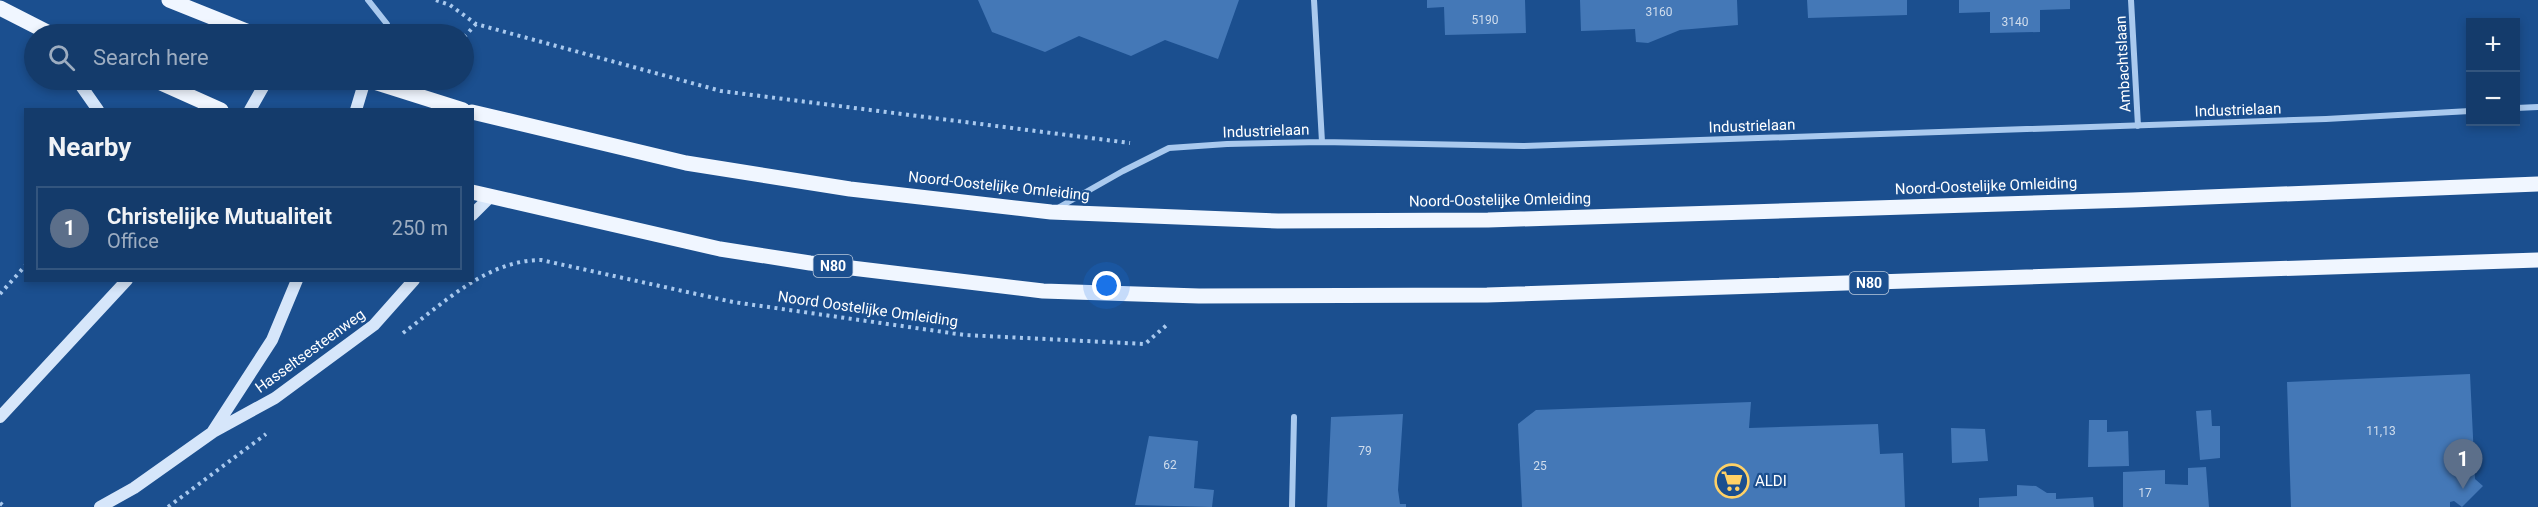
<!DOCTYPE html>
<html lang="en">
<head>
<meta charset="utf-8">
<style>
  :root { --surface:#143b6b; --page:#214673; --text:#f1f3f6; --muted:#9dadc1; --line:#33557e; --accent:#ffd166 }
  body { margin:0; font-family:Roboto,sans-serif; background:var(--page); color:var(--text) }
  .controls { position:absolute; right:18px; top:18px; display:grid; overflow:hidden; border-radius:0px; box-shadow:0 3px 9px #0003 }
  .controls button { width:54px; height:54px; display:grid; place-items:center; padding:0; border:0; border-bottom:2px solid var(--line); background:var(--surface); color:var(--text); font:30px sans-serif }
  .you { position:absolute; left:1107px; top:286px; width:21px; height:21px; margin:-15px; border:4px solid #fff; border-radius:50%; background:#1a73e8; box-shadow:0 0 0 9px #1a73e833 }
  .badge { display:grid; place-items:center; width:39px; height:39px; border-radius:50%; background:var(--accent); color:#fff; font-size:20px; font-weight:700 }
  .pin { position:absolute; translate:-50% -50px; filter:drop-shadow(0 2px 3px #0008) }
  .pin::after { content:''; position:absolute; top:32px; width:21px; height:18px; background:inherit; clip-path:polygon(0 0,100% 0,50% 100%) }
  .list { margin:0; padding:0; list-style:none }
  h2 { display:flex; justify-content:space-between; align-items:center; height:78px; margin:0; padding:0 24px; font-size:26px }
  h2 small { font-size:20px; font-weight:400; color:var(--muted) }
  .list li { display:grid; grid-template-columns:39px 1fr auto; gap:18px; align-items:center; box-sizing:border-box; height:84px; margin:0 12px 12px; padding:0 12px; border:2px solid var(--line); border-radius:0px }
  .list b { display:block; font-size:22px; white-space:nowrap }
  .list p { margin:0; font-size:20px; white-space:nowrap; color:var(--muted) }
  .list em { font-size:20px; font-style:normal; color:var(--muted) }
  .icon { flex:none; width:33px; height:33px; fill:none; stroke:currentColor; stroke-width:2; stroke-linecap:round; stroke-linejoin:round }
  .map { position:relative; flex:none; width:2538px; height:507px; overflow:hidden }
  .search { position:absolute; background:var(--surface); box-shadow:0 3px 9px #0003; left:24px; top:24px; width:450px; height:66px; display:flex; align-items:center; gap:15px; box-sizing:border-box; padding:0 21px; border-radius:33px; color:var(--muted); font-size:22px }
  .panel { position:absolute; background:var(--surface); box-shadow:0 3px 9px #0003; left:24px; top:108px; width:450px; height:174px; border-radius:0px }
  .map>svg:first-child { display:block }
  .building { fill:#4478b7 }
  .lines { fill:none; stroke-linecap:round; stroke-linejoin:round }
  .path { stroke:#a9c9ee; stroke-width:4; stroke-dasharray:3 4.5; stroke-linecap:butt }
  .minor { stroke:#a9c9ee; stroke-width:6 }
  .secondary { stroke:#d6e6fa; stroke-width:12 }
  .primary { stroke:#f0f6ff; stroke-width:15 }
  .labels { text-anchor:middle; stroke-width:4.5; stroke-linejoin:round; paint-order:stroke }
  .number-label { font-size:12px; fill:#d0dded }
  .shield { fill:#1b4f8f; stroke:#bbcadd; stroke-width:1.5 }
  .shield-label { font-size:14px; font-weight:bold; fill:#fff }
  .street-label { font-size:15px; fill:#fff; stroke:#1b4f8f }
  .poi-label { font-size:15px; fill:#fff; stroke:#1b4f8f; text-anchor:start }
</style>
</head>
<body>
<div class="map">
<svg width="2538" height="507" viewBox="0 0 2538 507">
  <rect width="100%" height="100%" fill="#1b4f8f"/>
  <path class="building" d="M978,0H1239L1218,59L1165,40L1131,56L1079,36L1045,52L992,32Z
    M1427,0H1525L1526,33L1445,35L1444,7L1427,8Z
    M1580,0H1737L1738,25L1680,30L1648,43L1636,42L1635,29L1581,31Z
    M1807,0H1907V15L1808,18Z
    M1959,0H2070V9L2040,10V32L1990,33V12L1959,13Z
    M2470,374L2475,479L2483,486L2462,507L2454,501L2450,502V507H2291L2287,382Z
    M1751,402L1749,428L1878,424L1880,454L1903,453L1905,507H1522L1518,424L1536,410Z
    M2211,410L2212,426H2220V458L2200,460L2196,411Z
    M1403,414L1398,490L1400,504H1406V507H1327L1331,417Z
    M2089,420H2107V432L2128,431L2129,466L2088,467Z
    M1951,428L1985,429L1988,461L1952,463Z
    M1149,436L1198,441L1194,488L1214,490L1212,507L1135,505Z
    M2206,467L2209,507H2123V472L2165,470V484L2188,485V468Z
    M2017,485L2036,486L2047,493H2056V499L2093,497L2094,507H1979V498L2017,496Z"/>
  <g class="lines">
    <path class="path" d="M436,0L450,5L476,24L721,91L1130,143
      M464,37L476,24
      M0,294L26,265
      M403,333C444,303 487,260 541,260L733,302L965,335L1145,344L1169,323
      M0,503L5,507
      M168,507L266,434"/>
    <path class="minor" d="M368,0L387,24L383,34
      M1314,0L1322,142
      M2131,0L2138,126
      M2516,108L2538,107
      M1056,209L1123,171L1169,148L1227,144L1322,142L1523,146L2326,119L2470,111
      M1292,507L1294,417"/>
    <path class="secondary" d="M77,80L98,110
      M250,110L267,80
      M356,110L365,80
      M472,215L490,197
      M0,417L127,280
      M213,431L272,340L297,280
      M100,507L134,488L213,432L275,398L374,325L414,280"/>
    <path class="primary" d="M169,0L254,34
      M0,8L51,34
      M154,80L221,110
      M368,80L463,110
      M472,112L686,163L850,189L1051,212L1278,221L1488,220L2132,200L2538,184
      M472,192L720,249L810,263L1043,291L1199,296L1487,295L2538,260"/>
  </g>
  <defs>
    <g id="supermarket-ring" transform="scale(1.725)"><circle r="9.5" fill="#1b4f8f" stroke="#ffd166" stroke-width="1.5"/><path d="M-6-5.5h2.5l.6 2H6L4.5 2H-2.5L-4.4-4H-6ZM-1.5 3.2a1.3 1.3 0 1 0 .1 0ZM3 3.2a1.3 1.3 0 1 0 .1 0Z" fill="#ffd166"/></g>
  </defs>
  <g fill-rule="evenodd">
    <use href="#supermarket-ring" x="1732" y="481"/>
  </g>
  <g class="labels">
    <g class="number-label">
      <text x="1659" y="16">3160</text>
      <text x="1485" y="24">5190</text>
      <text x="2015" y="26">3140</text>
      <text x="2381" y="435">11,13</text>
      <text x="1365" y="455">79</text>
      <text x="1170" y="469">62</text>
      <text x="1540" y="470">25</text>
      <text x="2145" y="497">17</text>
    </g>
    <g class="shield">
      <rect x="813.5" y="255" width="39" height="22" rx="4.5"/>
      <rect x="1849.5" y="272" width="39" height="22" rx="4.5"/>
    </g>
    <g class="shield-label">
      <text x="833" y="271">N80</text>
      <text x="1869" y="288">N80</text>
    </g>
    <g class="street-label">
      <text transform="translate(2123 64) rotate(-93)" y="5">Ambachtslaan</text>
      <text transform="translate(2238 110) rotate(-2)" y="5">Industrielaan</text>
      <text transform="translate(1752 126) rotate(-2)" y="5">Industrielaan</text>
      <text transform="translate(1266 131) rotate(-2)" y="5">Industrielaan</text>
      <text transform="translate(999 186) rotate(6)" y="5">Noord-Oostelijke Omleiding</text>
      <text transform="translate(1986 186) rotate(-2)" y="5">Noord-Oostelijke Omleiding</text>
      <text transform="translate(1500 200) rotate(-1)" y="5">Noord-Oostelijke Omleiding</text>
      <text transform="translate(868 309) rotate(8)" y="5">Noord Oostelijke Omleiding</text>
      <text transform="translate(310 351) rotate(-36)" y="5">Hasseltsesteenweg</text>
    </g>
    <g class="poi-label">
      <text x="1755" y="486">ALDI</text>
    </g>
  </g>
</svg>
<div class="controls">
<button>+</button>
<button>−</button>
</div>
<div class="you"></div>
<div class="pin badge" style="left:2463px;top:489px;background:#5c6f8a">1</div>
<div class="search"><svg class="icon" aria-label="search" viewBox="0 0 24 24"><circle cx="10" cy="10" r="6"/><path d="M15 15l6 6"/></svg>Search here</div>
<section class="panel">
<h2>Nearby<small></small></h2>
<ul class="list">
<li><span class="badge" style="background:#5c6f8a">1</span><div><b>Christelijke Mutualiteit</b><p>Office</p></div><em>250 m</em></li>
</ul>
</section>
</div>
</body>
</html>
